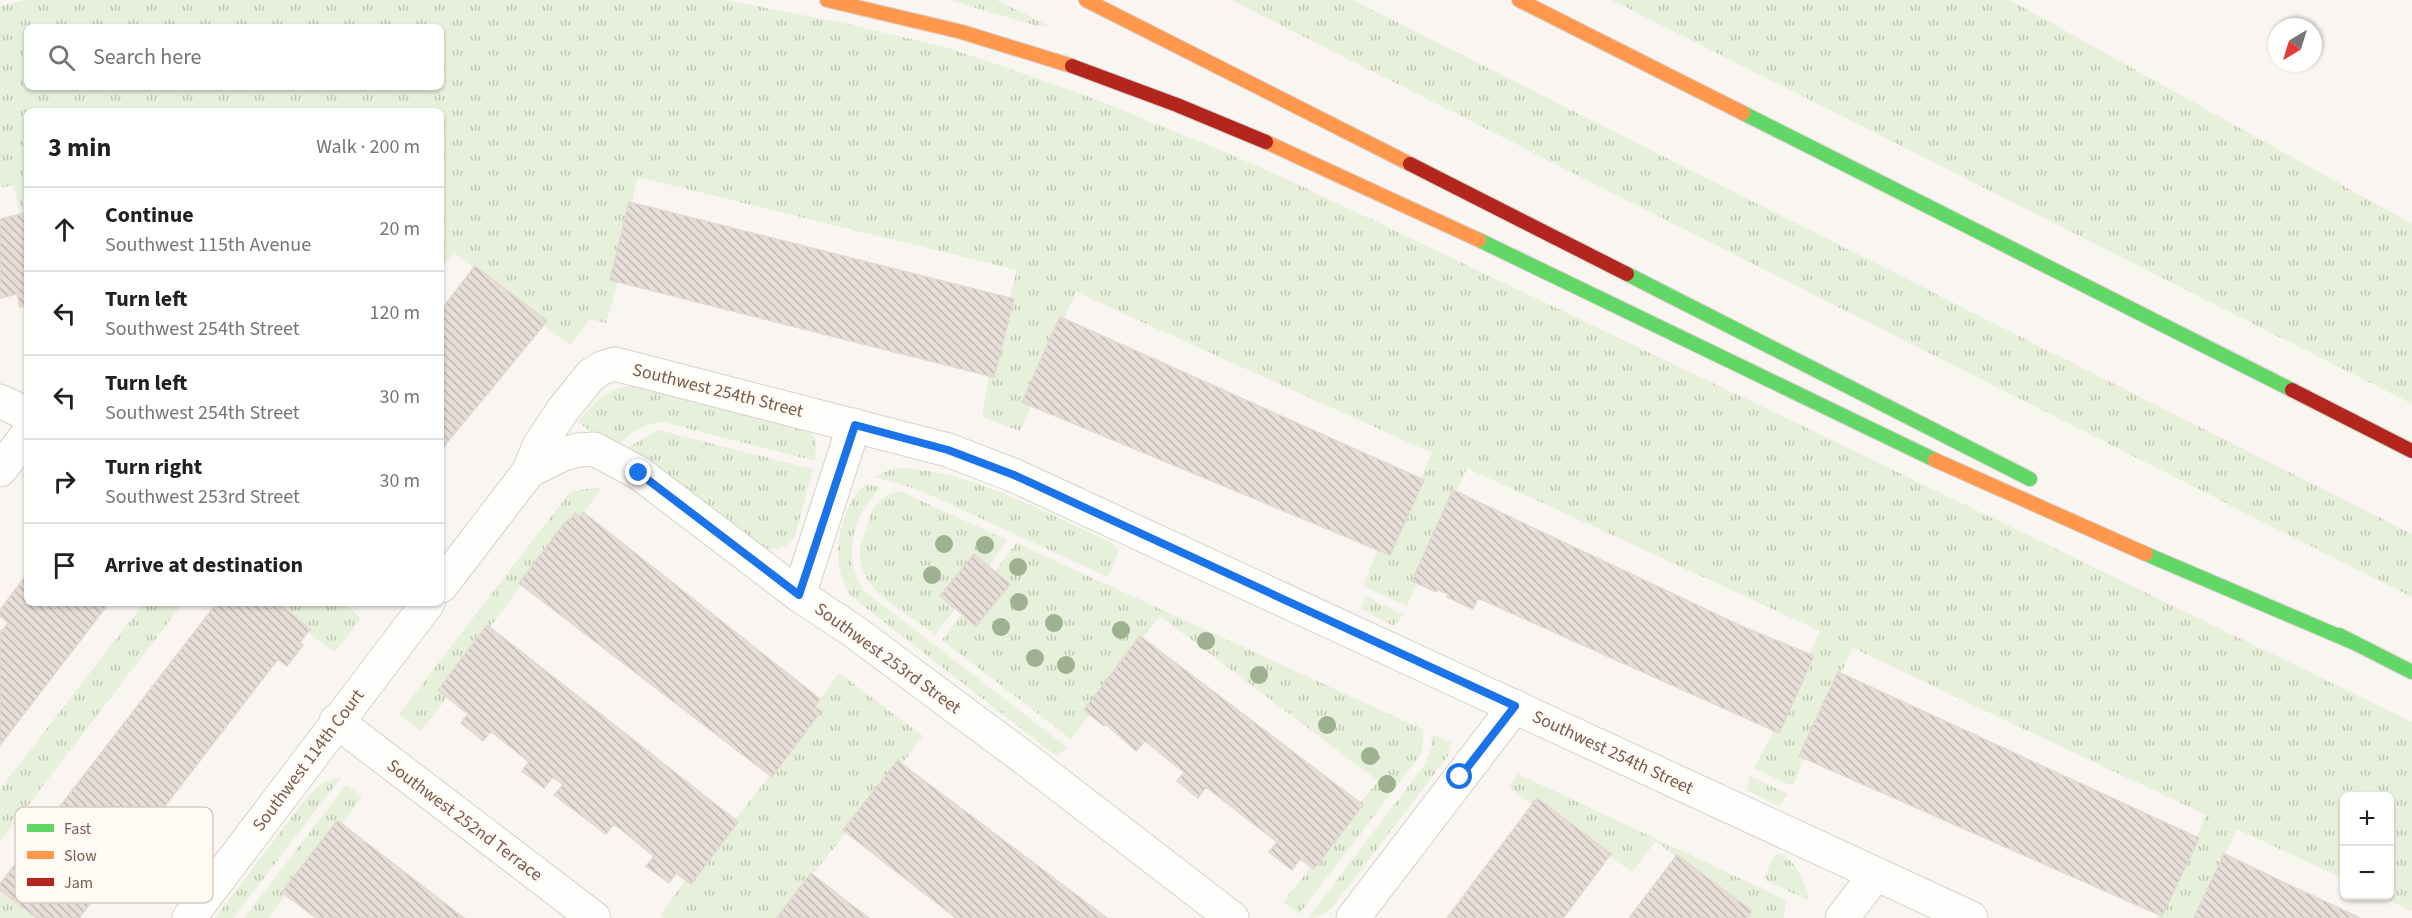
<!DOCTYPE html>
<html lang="en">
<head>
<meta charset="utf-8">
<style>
  :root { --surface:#fff; --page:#f6f6f6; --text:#202124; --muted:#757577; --line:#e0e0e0 }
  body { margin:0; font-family:"Source Sans 3",sans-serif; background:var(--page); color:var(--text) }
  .controls { position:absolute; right:18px; bottom:18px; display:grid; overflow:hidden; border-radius:9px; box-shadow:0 2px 4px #0004 }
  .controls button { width:54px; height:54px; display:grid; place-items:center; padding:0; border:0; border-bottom:2px solid var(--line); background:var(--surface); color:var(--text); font:30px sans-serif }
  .compass { position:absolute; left:2268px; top:18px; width:54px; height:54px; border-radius:50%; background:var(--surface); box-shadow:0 2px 4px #0004; rotate:218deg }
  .stop { position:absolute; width:18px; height:18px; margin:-14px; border:4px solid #1a73e8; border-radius:50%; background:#fff }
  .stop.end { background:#1a73e8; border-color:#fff; box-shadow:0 2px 6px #0008 }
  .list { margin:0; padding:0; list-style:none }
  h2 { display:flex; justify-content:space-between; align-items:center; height:78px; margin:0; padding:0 24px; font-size:26px }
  h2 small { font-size:20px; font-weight:400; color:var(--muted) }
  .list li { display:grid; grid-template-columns:39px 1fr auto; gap:18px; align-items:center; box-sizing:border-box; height:84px; padding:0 24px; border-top:2px solid var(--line) }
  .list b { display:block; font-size:22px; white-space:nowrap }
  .list p { margin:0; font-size:20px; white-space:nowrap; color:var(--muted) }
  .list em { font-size:20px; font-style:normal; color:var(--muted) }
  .icon { flex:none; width:33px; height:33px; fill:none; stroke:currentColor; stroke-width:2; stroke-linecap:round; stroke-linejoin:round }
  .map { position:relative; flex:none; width:2412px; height:918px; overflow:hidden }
  .search { position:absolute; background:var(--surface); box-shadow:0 2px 4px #0004; left:24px; top:24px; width:420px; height:66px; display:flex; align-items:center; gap:15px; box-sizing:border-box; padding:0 21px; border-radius:9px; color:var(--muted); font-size:22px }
  .panel { position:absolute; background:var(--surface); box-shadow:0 2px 4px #0004; left:24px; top:108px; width:420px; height:498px; border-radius:9px }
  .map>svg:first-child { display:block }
  .grass { fill:url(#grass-tufts); fill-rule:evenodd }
  .building { fill:url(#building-back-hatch); stroke:#e2d8d2; stroke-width:1.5 }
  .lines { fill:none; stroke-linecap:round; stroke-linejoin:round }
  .street-casing { stroke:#d7d1cb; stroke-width:35 }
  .fast-casing { stroke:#dad1cc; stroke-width:16 }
  .slow-casing { stroke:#dad1cc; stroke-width:16 }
  .jam-casing { stroke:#dad1cc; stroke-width:16 }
  .street { stroke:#fefefd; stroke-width:33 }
  .fast { stroke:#63d668; stroke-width:14 }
  .slow { stroke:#ff974d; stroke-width:14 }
  .jam { stroke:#b3261e; stroke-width:14 }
  .tree { fill:#9eb190 }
  .route { stroke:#1a73e8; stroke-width:8 }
  .labels { text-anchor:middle; stroke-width:6; stroke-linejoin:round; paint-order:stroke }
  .street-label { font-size:18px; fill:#7a5c4d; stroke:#fffaf3 }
  .key { fill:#fffaf3; stroke:#d7cbc1; stroke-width:1.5 }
  .key-label { font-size:16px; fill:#7a5c4d }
</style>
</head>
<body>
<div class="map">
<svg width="2412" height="918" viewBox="0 0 2412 918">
  <defs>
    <pattern id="grass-tufts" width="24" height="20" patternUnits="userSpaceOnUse" patternTransform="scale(1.5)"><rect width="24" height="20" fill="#e7f0db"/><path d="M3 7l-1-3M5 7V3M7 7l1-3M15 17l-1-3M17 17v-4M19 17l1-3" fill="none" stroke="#c0c6b4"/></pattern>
    <pattern id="building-back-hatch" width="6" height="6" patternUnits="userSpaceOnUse" patternTransform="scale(1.5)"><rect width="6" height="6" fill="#e6ded7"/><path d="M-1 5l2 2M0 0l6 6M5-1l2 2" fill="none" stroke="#bfb7b1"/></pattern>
  </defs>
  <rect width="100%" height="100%" fill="#f9f5f0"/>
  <path class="grass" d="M25,0H725L848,24L944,47L993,63L1090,97L1225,152L1293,182L1811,430L2412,722V911L2379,896H2390V796H2344V879L2237,829L2194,918H2156L2158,914L2162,916L2198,838L2196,837L2206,815L1853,648L1841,673L1838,672L1800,756L1804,758L1793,786L1788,784L1754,768L1774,731L1779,733L1814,657L1809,655L1820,631L1467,468L1456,492L1453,491L1412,580L1417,583L1407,606L1363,586L1377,550L1390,555L1424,481L1421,479L1432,453L1076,292L1064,319L1060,317L1022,402L1031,406L1020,431L982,417L989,376L994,377L1013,300L1010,298L1017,270L638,177L632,202H629L610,279L618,282L606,323L590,319L570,345L543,325L546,321L475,266L473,268L454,252L441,268V111H27V223L25,213L20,214L14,185L0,188V6ZM27,27H441V87H27Z
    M949,0H996L1051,27L1034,25Z
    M1231,0H1353L2412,534V597Z
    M1612,0H2010L2412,224V404Z
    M632,386L807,429L816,440L815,461L663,422C647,422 629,433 620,445L602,440L578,422C593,403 607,388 632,386Z
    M658,430L813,469L794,539C784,548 776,551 763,548L651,463L627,448Z
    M899,468C966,469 1051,515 1112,543L1119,551L1108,577L917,489L874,477L889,470Z
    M866,484L881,488C853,514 841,557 864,591L1068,748L1055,755L851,596C846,588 842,580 840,571C833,544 844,502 866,484Z
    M597,487L601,490L580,517L575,513L490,627L486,625L438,690L447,698L421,731L399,714L570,492Z
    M899,491L1007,540L989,566L974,555L940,596L955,609L935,634C908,614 858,590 860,553C860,544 864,534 867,526C871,508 881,495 899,491Z
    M1016,543L1424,730L1421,754L1299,914L1283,902L1311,867L1314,869L1363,806L1360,803L1378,781L1160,616L1143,638L1140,636L1084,710L1089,715L1071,739L942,640L962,614L976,626L995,572Z
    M1365,596L1403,615L1394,626L1361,609Z
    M144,603H183L0,842V789Z
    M278,603H328L332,606L334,603H343L361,618L335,652L307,632L310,628Z
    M839,673L923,736L902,764L898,761L843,830L846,833L777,918H665L660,915L686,880L691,883L738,822L735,820L770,775L772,777L820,712L815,707Z
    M1431,734L1451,743L1448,756L1335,904C1328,912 1318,918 1308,918L1426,763L1432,744Z
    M1518,774L1786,900L1784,918H1749L1748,917L1752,911L1678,855L1676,857L1656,841L1632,872L1610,856L1611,854L1538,798L1532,805L1509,787Z
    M342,776L233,918H215L307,797L321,784Z
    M1750,776L1788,794L1779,806L1747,790Z
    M346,785L362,797L342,824L337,821L283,891L286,894L268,918H244Z
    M1775,854C1795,854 1806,885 1809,901L1763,879Z
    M0,890L37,918H0Z"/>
  <path class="building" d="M629,202L1014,299L994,377L610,280Z
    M25,213L27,223V305L20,307L17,294L0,298V219Z
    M475,266L547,321L441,450V310Z
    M1060,317L1424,480L1390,555L1022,402Z
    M1453,490L1739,625L1814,656L1779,733L1478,598L1473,609L1447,597L1448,594L1437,589L1436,592L1412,581Z
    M583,512L820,699L815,707L821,711L772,777L519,583L568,519L570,520L575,513L580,517Z
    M974,554L1010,584L976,626L940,596Z
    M27,574V603H109L0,745V630L2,631L8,623L0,616V610Z
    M217,603H278L310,629L300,642L303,645L287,666L278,659L79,918H37L0,890V884Z
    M487,625L738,822L691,884L676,873L669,883L646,866L654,856L614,824L606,834L554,795L563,785L553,777L544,788L522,771L529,762L491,731L483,741L461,723L468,714L438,690Z
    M1140,636L1363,805L1314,869L1300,859L1292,870L1269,852L1277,842L1206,787L1198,798L1177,781L1184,772L1145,741L1136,751L1106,724L1104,726L1084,710Z
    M1838,672L2199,838L2162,916L1799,756Z
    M898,760L902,764L1107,918H956L843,830Z
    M1537,798L1611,854L1563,918H1447Z
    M337,821L342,824L464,918H316L282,892Z
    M2224,854L2262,872L2360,918H2194Z
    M1677,855L1752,911L1747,918H1629Z
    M811,873L845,900L869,918H777Z"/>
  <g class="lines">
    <g class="street-casing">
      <path id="street" d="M0,401L27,414
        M0,470L27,435
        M529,471L561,455L578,450L594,449L639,473L799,595L852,630L1027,760L1232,918
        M441,586L529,471L539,446L562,411L591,375L602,368L615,364L948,450L1013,475L1971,918
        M799,595L854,425
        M336,721L594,918
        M189,918L428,603
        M1353,918L1515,706
        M1842,918L1876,874"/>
    </g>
    <g class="fast-casing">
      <path id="fast" d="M1743,113L2292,390
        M1479,240L1935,460
        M1627,274L2030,479
        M2146,554L2357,644
        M2339,635L2412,672"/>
    </g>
    <g class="slow-casing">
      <path id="slow" d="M827,0L962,32L1072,66
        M1086,0L1410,164
        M1519,0L1743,113
        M1266,142L1479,240
        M1935,460L2146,554"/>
    </g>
    <g class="jam-casing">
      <path id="jam" d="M1072,66L1177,105L1266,142
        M1410,164L1627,274
        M2292,390L2412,451"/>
    </g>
    <use href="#street" class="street"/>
    <use href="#fast" class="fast"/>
    <use href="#slow" class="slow"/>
    <use href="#jam" class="jam"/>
  </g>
  <g class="tree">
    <circle cx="944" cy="544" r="9"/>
    <circle cx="985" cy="545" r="9"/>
    <circle cx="1018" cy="567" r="9"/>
    <circle cx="932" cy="575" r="9"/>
    <circle cx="1019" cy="602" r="9"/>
    <circle cx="1054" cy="623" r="9"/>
    <circle cx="1001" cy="627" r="9"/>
    <circle cx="1121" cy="630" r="9"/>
    <circle cx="1206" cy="641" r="9"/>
    <circle cx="1035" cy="658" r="9"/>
    <circle cx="1066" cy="665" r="9"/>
    <circle cx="1259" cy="675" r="9"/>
    <circle cx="1327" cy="725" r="9"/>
    <circle cx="1370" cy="756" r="9"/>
    <circle cx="1387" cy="784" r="9"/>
  </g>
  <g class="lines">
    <path class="route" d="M639,473L799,595L855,425L948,450L1014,475L1515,706L1460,777"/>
  </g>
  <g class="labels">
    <g class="street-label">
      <text transform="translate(718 390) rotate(14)" y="6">Southwest 254th Street</text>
      <text transform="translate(888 658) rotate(36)" y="6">Southwest 253rd Street</text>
      <text transform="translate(1613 752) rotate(25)" y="6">Southwest 254th Street</text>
      <text transform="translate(308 760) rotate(-53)" y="6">Southwest 114th Court</text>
      <text transform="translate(465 820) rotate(37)" y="6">Southwest 252nd Terrace</text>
    </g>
  </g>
  <rect x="15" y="807" width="198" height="96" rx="9" class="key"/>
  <rect x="27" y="824" width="27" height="8" fill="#63d668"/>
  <rect x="27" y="851" width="27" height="8" fill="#ff974d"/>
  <rect x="27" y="878" width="27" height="8" fill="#b3261e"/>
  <g class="key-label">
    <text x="64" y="834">Fast</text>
    <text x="64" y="861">Slow</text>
    <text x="64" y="888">Jam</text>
  </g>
</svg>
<div class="controls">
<button>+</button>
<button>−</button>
</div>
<svg class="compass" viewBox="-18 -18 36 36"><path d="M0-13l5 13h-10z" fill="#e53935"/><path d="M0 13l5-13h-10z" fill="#757577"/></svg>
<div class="stop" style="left:1460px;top:777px"></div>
<div class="stop end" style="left:639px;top:473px"></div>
<div class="search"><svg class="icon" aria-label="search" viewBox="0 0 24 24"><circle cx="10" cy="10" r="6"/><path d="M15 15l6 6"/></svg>Search here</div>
<section class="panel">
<h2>3 min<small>Walk · 200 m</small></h2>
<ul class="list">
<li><svg class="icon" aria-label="ahead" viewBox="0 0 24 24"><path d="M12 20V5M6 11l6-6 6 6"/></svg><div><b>Continue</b><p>Southwest 115th Avenue</p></div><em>20 m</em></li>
<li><svg class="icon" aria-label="left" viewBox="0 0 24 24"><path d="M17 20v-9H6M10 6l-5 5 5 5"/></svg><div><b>Turn left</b><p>Southwest 254th Street</p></div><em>120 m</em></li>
<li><svg class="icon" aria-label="left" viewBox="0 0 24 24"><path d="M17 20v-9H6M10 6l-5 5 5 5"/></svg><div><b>Turn left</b><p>Southwest 254th Street</p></div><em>30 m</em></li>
<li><svg class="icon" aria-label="right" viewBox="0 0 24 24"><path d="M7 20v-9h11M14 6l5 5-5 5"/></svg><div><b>Turn right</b><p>Southwest 253rd Street</p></div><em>30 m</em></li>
<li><svg class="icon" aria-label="arrive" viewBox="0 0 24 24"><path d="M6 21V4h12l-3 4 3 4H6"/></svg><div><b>Arrive at destination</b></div></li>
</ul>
</section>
</div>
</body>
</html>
